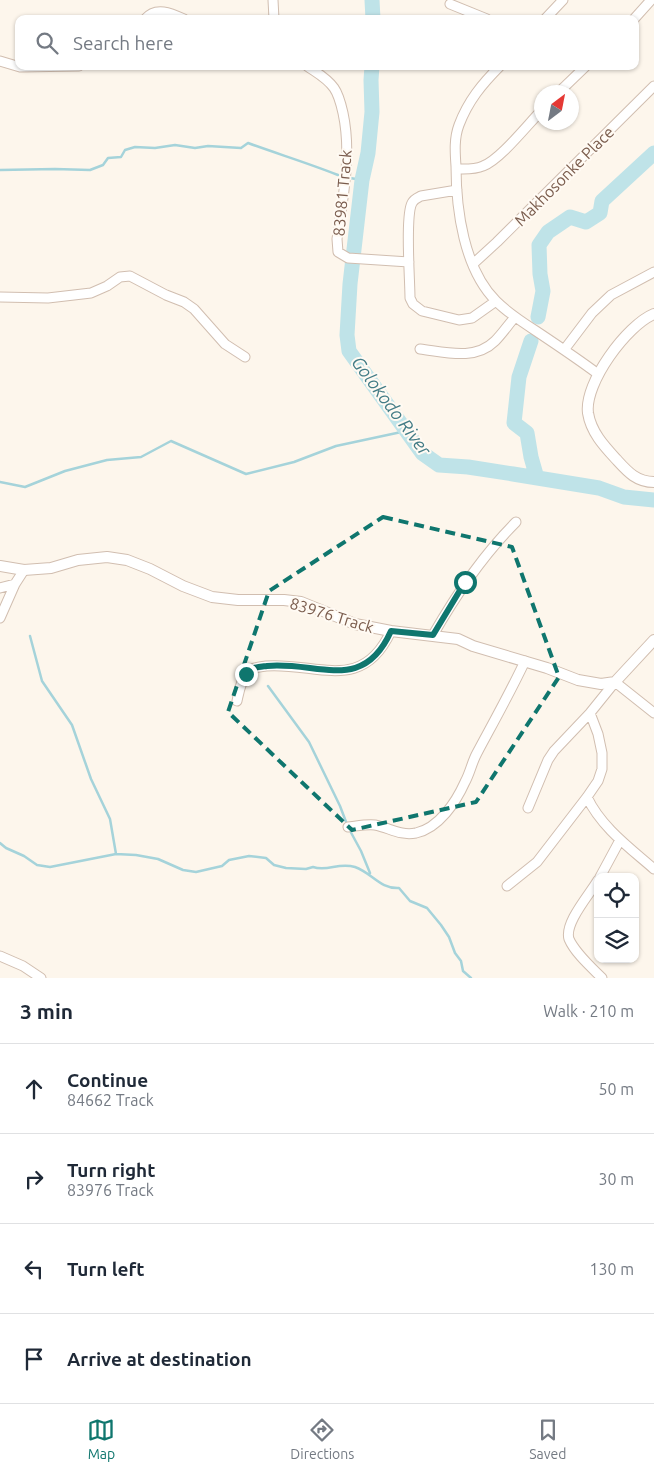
<!DOCTYPE html>
<html lang="en">
<head>
<meta charset="utf-8">
<style>
  :root { --surface:#fff; --page:#f6f6f7; --text:#1f2937; --muted:#747a83; --line:#e0e1e3; --accent:#0f766e }
  body { margin:0; font-family:Ubuntu,sans-serif; background:var(--page); color:var(--text) }
  .controls { position:absolute; right:15px; bottom:15px; display:grid; overflow:hidden; border-radius:10px; box-shadow:0 1px 4px #0004 }
  .controls button { width:45px; height:45px; display:grid; place-items:center; padding:0; border:0; border-bottom:1px solid var(--line); background:var(--surface); color:var(--text); font:25px sans-serif }
  .compass { position:absolute; left:534px; top:85px; width:45px; height:45px; border-radius:50%; background:var(--surface); box-shadow:0 1px 4px #0004; rotate:32deg }
  .stop { position:absolute; width:15px; height:15px; margin:-11px; border:4px solid #0f766e; border-radius:50%; background:#fff }
  .stop.end { background:#0f766e; border-color:#fff; box-shadow:0 1px 5px #0008 }
  .list { margin:0; padding:0; list-style:none }
  h2 { display:flex; justify-content:space-between; align-items:center; height:65px; margin:0; padding:0 20px; font-size:21px }
  h2 small { font-size:16px; font-weight:400; color:var(--muted) }
  .list li { display:grid; grid-template-columns:32px 1fr auto; gap:15px; align-items:center; box-sizing:border-box; height:90px; padding:0 20px; border-top:1px solid var(--line) }
  .list b { display:block; font-size:19px; white-space:nowrap }
  .list p { margin:0; font-size:16px; white-space:nowrap; color:var(--muted) }
  .list em { font-size:16px; font-style:normal; color:var(--muted) }
  .icon { flex:none; width:28px; height:28px; fill:none; stroke:currentColor; stroke-width:2; stroke-linecap:round; stroke-linejoin:round }
  .map { position:relative; flex:none; width:654px; height:978px; overflow:hidden }
  .search { position:absolute; background:var(--surface); box-shadow:0 1px 4px #0004; left:15px; right:15px; top:15px; height:55px; display:flex; align-items:center; gap:12px; box-sizing:border-box; padding:0 18px; border-radius:10px; color:var(--muted); font-size:19px }
  .sheet { height:425px; background:var(--surface) }
  nav { display:flex; justify-content:space-around; align-items:center; box-sizing:border-box; height:70px; border-top:1px solid var(--line); background:var(--surface); font-size:14px; color:var(--muted) }
  nav a { display:grid; justify-items:center; gap:2px }
  nav .on { color:var(--accent) }
  .map>svg:first-child { display:block }
  .lines { fill:none; stroke-linecap:round; stroke-linejoin:round }
  .stream { stroke:#a5d3da; stroke-width:2.5 }
  .river { stroke:#bfe3e8; stroke-width:15 }
  .minor-casing { stroke:#d1beb0; stroke-width:11 }
  .tertiary-casing { stroke:#d1beb0; stroke-width:12 }
  .minor { stroke:#fff; stroke-width:9 }
  .tertiary { stroke:#fff; stroke-width:10 }
  .route { stroke:#0f766e; stroke-width:6 }
  .marked { fill:none; stroke:#0f766e; stroke-width:4; stroke-dasharray:10 6; stroke-linejoin:round }
  .labels { text-anchor:middle; stroke-width:4; stroke-linejoin:round; paint-order:stroke }
  .street-label { font-size:16px; fill:#7a5c4d; stroke:#fffaf3 }
  .water-label { font-size:18px; font-style:italic; fill:#437c86; stroke:#fffaf3 }
</style>
</head>
<body>
<div class="map">
<svg width="654" height="978" viewBox="0 0 654 978">
  <rect width="100%" height="100%" fill="#fdf6ec"/>
  <g class="lines">
    <path class="stream" d="M0,170L55,169L90,170L103,165L108,158L121,157L125,150L135,147L155,148L175,145L195,148L208,146L241,148L248,143C278,154 308,163 338,175
      M350,178L362,180
      M0,482L25,487L65,471L107,460L141,457L171,441L246,474L294,462L336,446L406,431
      M30,636L42,681L72,725L91,779L110,819L116,854
      M268,686L309,742L340,806L348,827L361,851L370,873
      M0,843L6,848L24,856L37,865L50,867L116,854L136,855L158,859L183,870L196,872L222,866L229,860L249,856L266,858L274,865L286,868L306,869L313,867C328,872 338,862 355,867C372,873 380,889 399,888L410,901L427,908L441,925L449,937L455,953L461,961L463,971L471,978"/>
    <path class="river" d="M372,0L373,19
      M372,66L371,80L372,112L368,153L362,180L350,284L347,335L349,351L422,453L439,465L468,467L513,474L599,488L624,497L654,500
      M538,317L543,291L540,274L539,245L548,232L570,217L586,222L600,213L602,201L654,153
      M531,341L519,377L514,423L527,433L531,457L537,478"/>
    <g class="minor-casing">
      <path id="minor" d="M273,0L274,19
        M450,4L487,19
        M145,19C156,6 171,13 184,19
        M545,19L563,0
        M634,19L651,0
        M0,61L20,67L79,66
        M307,66C317,73 327,78 334,88C339,95 341,104 343,113C352,155 343,197 337,239L338,252L348,258L409,262
        M500,66C482,84 468,101 459,125C454,138 455,152 456,166C456,210 464,269 496,301C508,313 522,322 536,331C557,345 578,359 598,374
        M559,92L586,66
        M456,169C465,169 474,170 483,166C500,160 528,124 542,110
        M457,190L421,196C417,198 414,199 412,203C405,216 410,280 410,298L413,304L422,311L459,320L472,318L496,301
        M473,264L497,242L654,86
        M0,297L48,298L91,293L107,286L120,277L130,276L166,295L184,302L194,309L225,344L245,357
        M420,349C445,352 475,361 495,341C502,334 508,325 515,317
        M564,350L592,313L611,295L654,272
        M0,588L15,584L24,570
        M0,618L15,584
        M433,635C457,593 482,556 516,522
        M237,701C239,692 241,679 248,672C252,667 260,667 266,666C317,662 362,694 391,631
        M587,797C601,827 630,848 654,869
        M528,808L548,760L554,751L590,713L615,682L654,713
        M348,827C357,826 367,824 375,825C390,828 400,836 416,833C439,828 456,802 465,782C470,773 472,762 477,753C493,723 510,693 525,661
        M600,877L620,840
        M598,880C590,894 564,923 569,939C575,953 591,967 602,978
        M507,886L537,862L587,797L598,781L602,769V753L598,734L590,713
        M0,956L23,966L41,978"/>
    </g>
    <g class="tertiary-casing">
      <path id="tertiary" d="M654,314C627,325 584,383 588,413C591,432 604,446 616,459C627,471 636,482 654,482
        M0,566L24,570L51,568L78,560L107,557L127,560L150,569L183,586L212,597L238,600H284L301,602L355,624L391,631L458,639L473,646L547,668L578,680L601,684L615,682L654,640"/>
    </g>
    <use href="#minor" class="minor"/>
    <use href="#tertiary" class="tertiary"/>
  </g>
  <g class="lines">
    <path class="route" d="M246,674C251,667 259,667 267,666C318,661 363,694 391,631L433,635L465,582"/>
  </g>
  <path class="marked" d="M383,517L512,547L559,677L476,802L352,830L228,712L269,591Z"/>
  <g class="labels">
    <g class="street-label">
      <text transform="translate(564 176) rotate(-45)" y="6">Makhosonke Place</text>
      <text transform="translate(342 193) rotate(-85)" y="6">83981 Track</text>
      <text transform="translate(332 615) rotate(17)" y="6">83976 Track</text>
    </g>
    <g class="water-label">
      <text transform="translate(391 406) rotate(53)" y="6">Golokodo River</text>
    </g>
  </g>
</svg>
<div class="controls">
<button><svg class="icon" aria-label="locate" viewBox="0 0 24 24"><circle cx="12" cy="12" r="6"/><path d="M12 2v4M12 18v4M2 12h4M18 12h4"/></svg></button>
<button><svg class="icon" aria-label="layers" viewBox="0 0 24 24"><path d="M12 4l9 5-9 5-9-5zM3 14l9 5 9-5"/></svg></button>
</div>
<svg class="compass" viewBox="-18 -18 36 36"><path d="M0-13l5 13h-10z" fill="#e53935"/><path d="M0 13l5-13h-10z" fill="#747a83"/></svg>
<div class="stop" style="left:465px;top:582px"></div>
<div class="stop end" style="left:246px;top:674px"></div>
<div class="search"><svg class="icon" aria-label="search" viewBox="0 0 24 24"><circle cx="10" cy="10" r="6"/><path d="M15 15l6 6"/></svg>Search here</div>
</div>
<section class="sheet">
<h2>3 min<small>Walk · 210 m</small></h2>
<ul class="list">
<li><svg class="icon" aria-label="ahead" viewBox="0 0 24 24"><path d="M12 20V5M6 11l6-6 6 6"/></svg><div><b>Continue</b><p>84662 Track</p></div><em>50 m</em></li>
<li><svg class="icon" aria-label="right" viewBox="0 0 24 24"><path d="M7 20v-9h11M14 6l5 5-5 5"/></svg><div><b>Turn right</b><p>83976 Track</p></div><em>30 m</em></li>
<li><svg class="icon" aria-label="left" viewBox="0 0 24 24"><path d="M17 20v-9H6M10 6l-5 5 5 5"/></svg><div><b>Turn left</b></div><em>130 m</em></li>
<li><svg class="icon" aria-label="arrive" viewBox="0 0 24 24"><path d="M6 21V4h12l-3 4 3 4H6"/></svg><div><b>Arrive at destination</b></div></li>
</ul>
</section>
<nav>
<a class="on"><svg class="icon" aria-label="map" viewBox="0 0 24 24"><path d="M3 6l6-2 6 2 6-2v14l-6 2-6-2-6 2zM9 4v14M15 6v14"/></svg>Map</a>
<a><svg class="icon" aria-label="directions" viewBox="0 0 24 24"><path d="M12 3l9 9-9 9-9-9zM9 14v-3h6M13 9l2 2-2 2"/></svg>Directions</a>
<a><svg class="icon" aria-label="saved" viewBox="0 0 24 24"><path d="M7 4h10v16l-5-4-5 4z"/></svg>Saved</a>
</nav>
</body>
</html>
